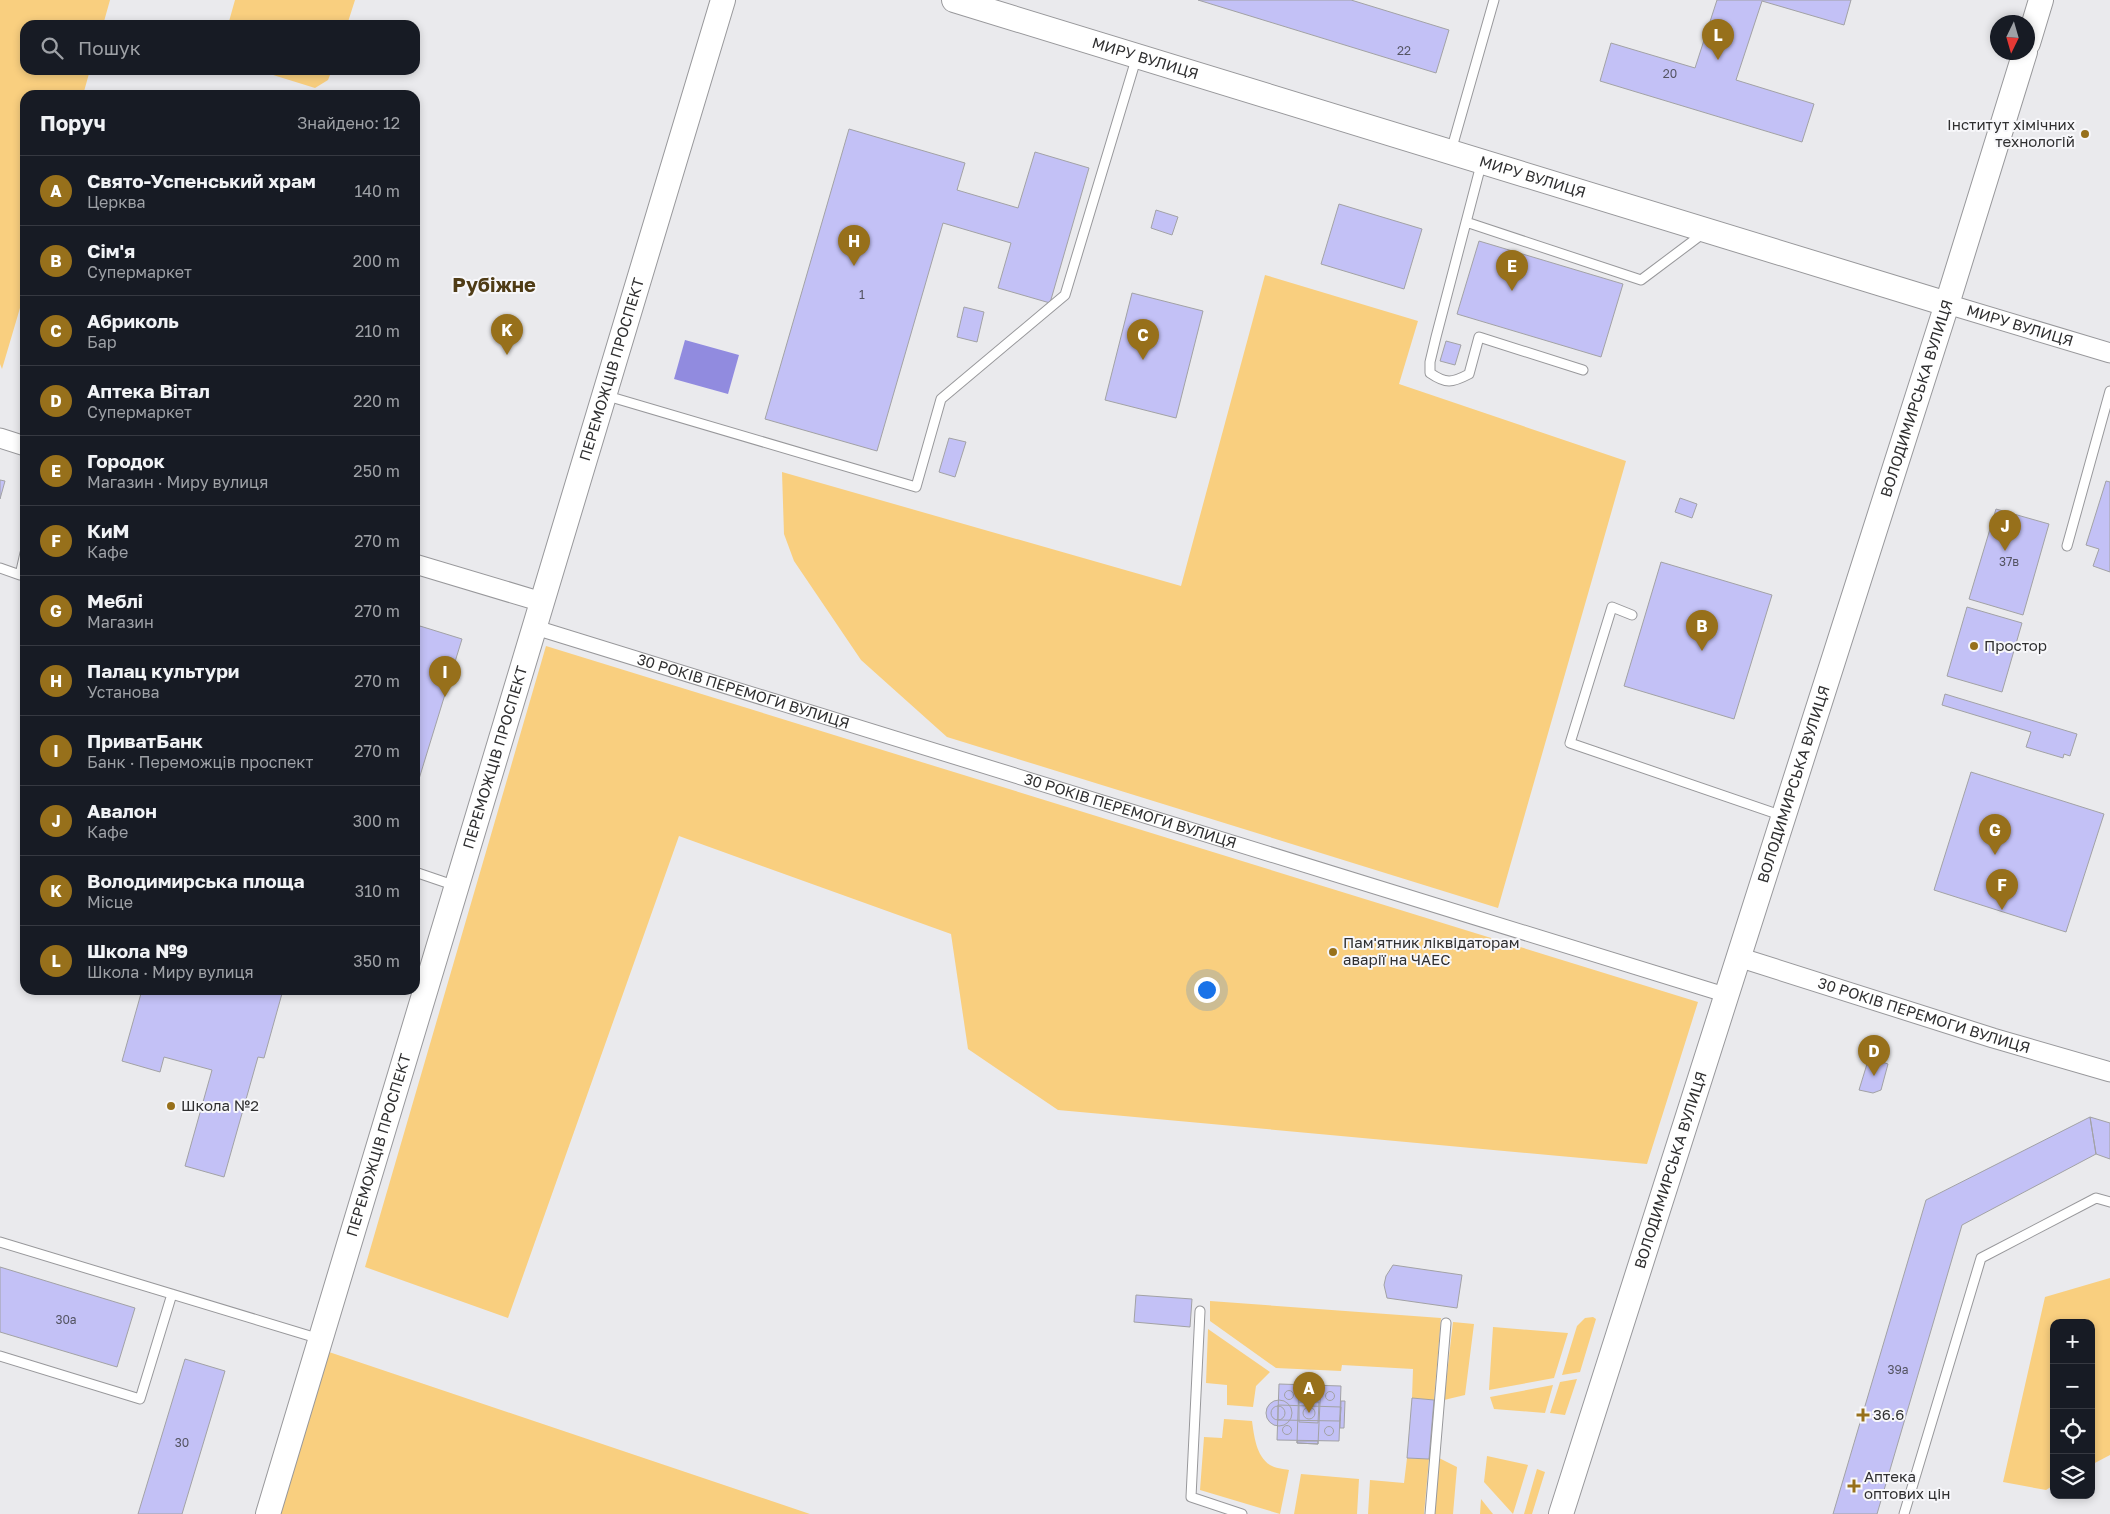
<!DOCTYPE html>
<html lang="uk">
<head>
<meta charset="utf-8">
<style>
  :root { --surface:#171b24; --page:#20242c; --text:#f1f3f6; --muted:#9ea1a6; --line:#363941; --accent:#97701b }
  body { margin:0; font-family:"Golos Text",sans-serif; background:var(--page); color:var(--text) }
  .controls { position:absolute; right:15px; bottom:15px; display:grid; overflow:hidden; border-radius:10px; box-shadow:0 2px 8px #0003 }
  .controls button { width:45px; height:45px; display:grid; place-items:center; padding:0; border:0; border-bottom:1px solid var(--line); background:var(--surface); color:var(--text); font:25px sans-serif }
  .compass { position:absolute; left:1990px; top:15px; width:45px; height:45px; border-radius:50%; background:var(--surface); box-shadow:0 2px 8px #0003; rotate:185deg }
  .you { position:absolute; left:1206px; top:989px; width:18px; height:18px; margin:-12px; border:4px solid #fff; border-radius:50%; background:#1a73e8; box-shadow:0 0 0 8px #1a73e833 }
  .badge { display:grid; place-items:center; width:32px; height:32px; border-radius:50%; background:var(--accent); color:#fff; font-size:16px; font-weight:700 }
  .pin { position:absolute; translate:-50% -41px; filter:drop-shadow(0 1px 2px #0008) }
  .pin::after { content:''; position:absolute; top:26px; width:18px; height:15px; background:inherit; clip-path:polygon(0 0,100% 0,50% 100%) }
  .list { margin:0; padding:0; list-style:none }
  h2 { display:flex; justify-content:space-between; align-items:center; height:65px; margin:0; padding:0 20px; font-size:21px }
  h2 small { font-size:16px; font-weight:400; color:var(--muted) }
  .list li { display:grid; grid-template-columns:32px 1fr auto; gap:15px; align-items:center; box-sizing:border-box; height:70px; padding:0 20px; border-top:1px solid var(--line) }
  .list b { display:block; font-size:19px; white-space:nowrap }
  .list p { margin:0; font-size:16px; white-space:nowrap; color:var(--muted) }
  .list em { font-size:16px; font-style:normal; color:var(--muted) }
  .icon { flex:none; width:28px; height:28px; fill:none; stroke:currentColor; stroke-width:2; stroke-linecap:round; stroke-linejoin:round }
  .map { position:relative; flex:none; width:2110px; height:1514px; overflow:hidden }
  .search { position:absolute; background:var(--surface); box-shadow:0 2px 8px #0003; left:20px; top:20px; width:400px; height:55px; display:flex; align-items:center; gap:12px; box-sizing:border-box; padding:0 18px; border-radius:15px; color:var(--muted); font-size:19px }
  .panel { position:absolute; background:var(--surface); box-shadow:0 2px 8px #0003; left:20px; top:90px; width:400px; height:905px; border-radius:15px }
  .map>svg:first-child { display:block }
  .green { fill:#f9cf7f }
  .water { fill:#918bdf }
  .building { fill:#c3c1f6; stroke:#a2a2a5 }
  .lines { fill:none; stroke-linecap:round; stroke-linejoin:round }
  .service-casing { stroke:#98989b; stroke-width:11 }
  .pedestrian-casing { stroke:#98989b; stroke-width:16 }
  .minor-casing { stroke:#98989b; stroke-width:21 }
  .tertiary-casing { stroke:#98989b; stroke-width:26 }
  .service { stroke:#fff; stroke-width:9 }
  .pedestrian { stroke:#fff; stroke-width:14 }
  .minor { stroke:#fff; stroke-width:19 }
  .tertiary { stroke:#fff; stroke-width:24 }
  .poi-dot { fill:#97701b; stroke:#f7f7fa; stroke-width:2 }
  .labels { text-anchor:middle; stroke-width:4; stroke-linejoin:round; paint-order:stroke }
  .number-label { font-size:12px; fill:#545462 }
  .street-label { font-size:15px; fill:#2f2f30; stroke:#f7f7fa }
  .poi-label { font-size:15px; fill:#2f2f30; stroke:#f7f7fa; text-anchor:start }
  .district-label { font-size:20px; font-weight:bold; fill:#4f3c16; stroke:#f7f7fa }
</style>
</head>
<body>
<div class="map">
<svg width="2110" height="1514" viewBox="0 0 2110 1514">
  <rect width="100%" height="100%" fill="#eaeaed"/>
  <path class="green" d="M0,0H110L103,25H25V70H90L83,95H25V291L2,369L0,364Z
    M235,0H355L347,25H228Z
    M257,70H332L328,80L315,88Z
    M1265,275L1418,321L1399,384L1626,461L1498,908L947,737L861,660L794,561L784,534L782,472L1181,586Z
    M546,646L1698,1002L1647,1164L1058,1110L968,1049L951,934L679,836L508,1318L365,1267Z
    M2110,1278V1455L2091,1465V1323H2054V1485L2046,1490L2003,1482L2045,1297Z
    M1210,1301L1441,1318L1434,1400L1412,1398L1413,1369L1342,1365L1341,1371L1276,1368L1210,1321Z
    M1593,1317L1596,1319L1580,1372L1562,1375L1577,1326L1585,1318Z
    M1453,1322L1474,1324L1465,1395L1444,1400Z
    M1493,1327L1568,1333L1554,1378L1489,1390Z
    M1208,1329L1270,1372L1256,1386L1253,1407L1227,1405V1385L1206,1383Z
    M329,1352L810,1514H280Z
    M1577,1379L1565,1415L1550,1413L1560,1382Z
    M1553,1385L1545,1413L1494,1409L1490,1397Z
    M1224,1419L1252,1421C1254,1435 1256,1456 1270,1465C1275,1468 1283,1469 1289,1470L1280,1514L1200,1490L1204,1437L1222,1438Z
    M1487,1456L1528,1465L1513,1514L1484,1482Z
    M1407,1458L1429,1459L1424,1514H1368L1370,1480L1404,1483Z
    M1439,1458L1457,1467L1453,1514H1434Z
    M1537,1469L1545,1472L1532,1514H1524Z
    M1301,1474L1359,1479L1357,1514H1294Z
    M1481,1499L1493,1514H1480Z"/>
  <path class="water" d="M685,340L739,355L728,394L674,379Z"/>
  <path class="building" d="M1198,0H1351L1449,30L1436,73Z
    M1717,0H1851L1844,25L1762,1L1736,80L1814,104L1802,142L1600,81L1611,43L1695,68Z
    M849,129L965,163L957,190L1018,208L1035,152L1089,168L1050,303L998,288L1011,243L943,223L877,451L765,419Z
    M1339,204L1422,229L1404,289L1321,264Z
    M1156,210L1178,217L1172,235L1151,228Z
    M1479,241L1623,284L1601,357L1457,314Z
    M1132,293L1203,311L1176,418L1105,400Z
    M964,307L984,312L977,342L957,337Z
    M1446,341L1461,345L1455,365L1440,361Z
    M949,438L966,442L955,477L939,472Z
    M0,480L5,481L0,499Z
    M2106,481L2110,482V572L2093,566L2099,549L2086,545Z
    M1680,498L1697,504L1692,518L1675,512Z
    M1996,509L2049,524L2023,615L1969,599Z
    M1661,562L1772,595L1734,719L1624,686Z
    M1967,607L2022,623L2002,692L1947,676Z
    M415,624L420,626L415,640Z
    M420,626L462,639L415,792V641Z
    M1945,694L2077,734L2070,756L2064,754L2063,758L2026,747L2031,732L1942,705Z
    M1971,772L2104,814L2066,932L1934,890Z
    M142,990H283L264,1058L258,1057L224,1177L185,1166L212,1070L164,1057L160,1072L122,1061Z
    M1876,1060L1888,1064L1881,1090L1873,1093L1859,1090L1867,1064Z
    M2090,1117L2110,1123V1159L2096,1154Z
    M2090,1117L2096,1154L1962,1225L1877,1514H1833L1926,1200Z
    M1393,1265L1462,1275L1457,1308L1387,1298L1384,1285L1386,1276Z
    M0,1267L135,1308L117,1367L0,1332Z
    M1136,1295L1192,1299L1190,1327L1134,1322Z
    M185,1359L225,1371L182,1514H138Z
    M1299,1382H1321V1385L1299,1384Z
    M1299,1382H1321L1318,1444L1297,1443Z
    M1279,1384L1341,1386L1339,1441L1277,1440Z
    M1284.5 1395a4.5 4.5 0 1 1 9 0a4.5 4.5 0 1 1-9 0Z
    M1325.5 1396a4.5 4.5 0 1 1 9 0a4.5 4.5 0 1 1-9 0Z
    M1412,1398L1434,1400L1429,1459L1407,1458Z
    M1266 1413a13 13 0 1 1 26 0a13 13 0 1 1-26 0Z
    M1341,1401H1345L1344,1428H1340Z
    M1299,1402H1319L1318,1423L1299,1422Z
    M1278,1405L1341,1407L1340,1421L1278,1420Z
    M1271 1413a7 7 0 1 1 14 0a7 7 0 1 1-14 0Z
    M1303 1413a6 6 0 1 1 12 0a6 6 0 1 1-12 0Z
    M1282.5 1430a4.5 4.5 0 1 1 9 0a4.5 4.5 0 1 1-9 0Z
    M1324.5 1431a4.5 4.5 0 1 1 9 0a4.5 4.5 0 1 1-9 0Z
    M1297,1441H1318V1444L1297,1443Z"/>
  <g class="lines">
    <g class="service-casing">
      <path id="service" d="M1451,151L1494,0
        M1482,161L1436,337L1430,362V373C1446,384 1452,383 1469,374L1479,337L1583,370
        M1466,222L1641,280L1705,232
        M604,395L916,487L941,399L1065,295L1137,56
        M2067,546L2110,391
        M0,568L20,575L25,553
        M1632,615L1612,607L1570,743L1783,816
        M415,872L456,886
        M0,1242L320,1339
        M1200,1311L1191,1497L1242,1514
        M0,1356L140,1399L172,1294
        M1430,1514L1446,1323
        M1904,1514L1981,1258L2096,1198L2110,1202"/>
    </g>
    <g class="pedestrian-casing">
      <g id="pedestrian">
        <path id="s1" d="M534,627L1726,995"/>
      </g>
    </g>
    <g class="minor-casing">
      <g id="minor">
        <path id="s2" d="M1947,304L2110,353"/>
        <path d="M0,438L25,446"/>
        <path d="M415,564L542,602"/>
        <path id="s3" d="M1738,957L1993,1038L2110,1072"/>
      </g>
    </g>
    <g class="tertiary-casing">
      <g id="tertiary">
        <path id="s4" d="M954,0L1947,304"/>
        <path d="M2028,43L2041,0"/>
        <path id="s5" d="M268,1514L723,0"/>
        <path id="s6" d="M1561,1514L1947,304L2025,52"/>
      </g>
    </g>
    <use href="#service" class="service"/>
    <use href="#pedestrian" class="pedestrian"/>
    <use href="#minor" class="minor"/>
    <use href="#tertiary" class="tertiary"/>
  </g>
  <g class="poi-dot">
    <circle cx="2085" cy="134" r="5"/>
    <circle cx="1974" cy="646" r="5"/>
    <circle cx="1333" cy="952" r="5"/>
    <circle cx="171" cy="1106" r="5"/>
    <path d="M1860.5 1407.5h5v5h5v5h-5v5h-5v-5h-5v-5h5z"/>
    <path d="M1851.5 1478.5h5v5h5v5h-5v5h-5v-5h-5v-5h5z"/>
  </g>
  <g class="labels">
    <g class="number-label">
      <text x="1404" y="55">22</text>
      <text x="1670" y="78">20</text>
      <text x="862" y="299">1</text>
      <text x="2009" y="566">37в</text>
      <text x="66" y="1324">30а</text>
      <text x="1898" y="1374">39а</text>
      <text x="182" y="1447">30</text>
    </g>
    <g class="street-label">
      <text dy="5" stroke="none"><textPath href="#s4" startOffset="200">МИРУ ВУЛИЦЯ</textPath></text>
      <text dy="5" stroke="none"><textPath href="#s4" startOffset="605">МИРУ ВУЛИЦЯ</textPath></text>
      <text dy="5" stroke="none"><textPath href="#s2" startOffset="76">МИРУ ВУЛИЦЯ</textPath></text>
      <text dy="5" stroke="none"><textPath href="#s5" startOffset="1195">ПЕРЕМОЖЦІВ ПРОСПЕКТ</textPath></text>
      <text dy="5" stroke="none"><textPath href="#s6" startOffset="1171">ВОЛОДИМИРСЬКА ВУЛИЦЯ</textPath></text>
      <text dy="5" stroke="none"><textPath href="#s1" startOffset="219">30 РОКІВ ПЕРЕМОГИ ВУЛИЦЯ</textPath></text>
      <text dy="5" stroke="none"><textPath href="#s5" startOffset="790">ПЕРЕМОЖЦІВ ПРОСПЕКТ</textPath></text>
      <text dy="5" stroke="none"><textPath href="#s6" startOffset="766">ВОЛОДИМИРСЬКА ВУЛИЦЯ</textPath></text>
      <text dy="5" stroke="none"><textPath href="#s1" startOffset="624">30 РОКІВ ПЕРЕМОГИ ВУЛИЦЯ</textPath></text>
      <text dy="5" stroke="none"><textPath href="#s3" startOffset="195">30 РОКІВ ПЕРЕМОГИ ВУЛИЦЯ</textPath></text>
      <text dy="5" stroke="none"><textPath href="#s5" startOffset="385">ПЕРЕМОЖЦІВ ПРОСПЕКТ</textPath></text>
      <text dy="5" stroke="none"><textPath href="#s6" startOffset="361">ВОЛОДИМИРСЬКА ВУЛИЦЯ</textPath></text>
    </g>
    <g class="poi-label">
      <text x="2075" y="130" text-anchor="end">Інститут хімічних<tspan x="2075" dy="17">технологій</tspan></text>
      <text x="1984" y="651">Простор</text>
      <text x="1343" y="948">Пам'ятник ліквідаторам<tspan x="1343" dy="17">аварії на ЧАЕС</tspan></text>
      <text x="181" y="1111">Школа №2</text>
      <text x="1873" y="1420">36.6</text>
      <text x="1864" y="1482">Аптека<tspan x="1864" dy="17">оптових цін</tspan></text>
    </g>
    <g class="district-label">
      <text x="494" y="292">Рубіжне</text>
    </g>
  </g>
</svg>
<div class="controls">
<button>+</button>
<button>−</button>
<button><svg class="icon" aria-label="locate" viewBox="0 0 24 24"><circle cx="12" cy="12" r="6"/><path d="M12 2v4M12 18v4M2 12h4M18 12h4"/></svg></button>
<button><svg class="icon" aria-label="layers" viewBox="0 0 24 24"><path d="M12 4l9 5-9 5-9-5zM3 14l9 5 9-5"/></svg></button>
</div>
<svg class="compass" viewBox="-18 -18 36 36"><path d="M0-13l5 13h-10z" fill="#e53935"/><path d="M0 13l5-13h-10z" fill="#9ea1a6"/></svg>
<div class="you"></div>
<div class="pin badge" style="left:1309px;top:1413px">A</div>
<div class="pin badge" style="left:1702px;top:651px">B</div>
<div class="pin badge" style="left:1143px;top:360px">C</div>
<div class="pin badge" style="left:1874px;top:1076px">D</div>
<div class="pin badge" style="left:1512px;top:291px">E</div>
<div class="pin badge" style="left:2002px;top:910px">F</div>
<div class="pin badge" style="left:1995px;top:855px">G</div>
<div class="pin badge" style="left:854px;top:266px">H</div>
<div class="pin badge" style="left:445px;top:697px">I</div>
<div class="pin badge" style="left:2005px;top:551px">J</div>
<div class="pin badge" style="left:507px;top:355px">K</div>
<div class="pin badge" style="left:1718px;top:60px">L</div>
<div class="search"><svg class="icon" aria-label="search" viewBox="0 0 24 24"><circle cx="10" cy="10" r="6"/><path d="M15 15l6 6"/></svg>Пошук</div>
<section class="panel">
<h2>Поруч<small>Знайдено: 12</small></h2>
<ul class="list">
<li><span class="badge">A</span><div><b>Свято-Успенський храм</b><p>Церква</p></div><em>140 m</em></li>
<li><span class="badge">B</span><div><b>Сім'я</b><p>Супермаркет</p></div><em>200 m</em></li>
<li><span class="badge">C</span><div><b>Абриколь</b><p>Бар</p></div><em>210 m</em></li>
<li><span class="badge">D</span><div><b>Аптека Вітал</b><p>Супермаркет</p></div><em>220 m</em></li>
<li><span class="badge">E</span><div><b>Городок</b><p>Магазин · Миру вулиця</p></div><em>250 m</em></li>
<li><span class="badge">F</span><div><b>КиМ</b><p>Кафе</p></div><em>270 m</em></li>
<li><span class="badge">G</span><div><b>Меблі</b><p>Магазин</p></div><em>270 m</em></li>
<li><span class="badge">H</span><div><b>Палац культури</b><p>Установа</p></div><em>270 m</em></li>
<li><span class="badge">I</span><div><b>ПриватБанк</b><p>Банк · Переможців проспект</p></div><em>270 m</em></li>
<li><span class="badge">J</span><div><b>Авалон</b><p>Кафе</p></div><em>300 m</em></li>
<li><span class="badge">K</span><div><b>Володимирська площа</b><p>Місце</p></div><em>310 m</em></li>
<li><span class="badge">L</span><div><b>Школа №9</b><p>Школа · Миру вулиця</p></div><em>350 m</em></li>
</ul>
</section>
</div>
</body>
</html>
